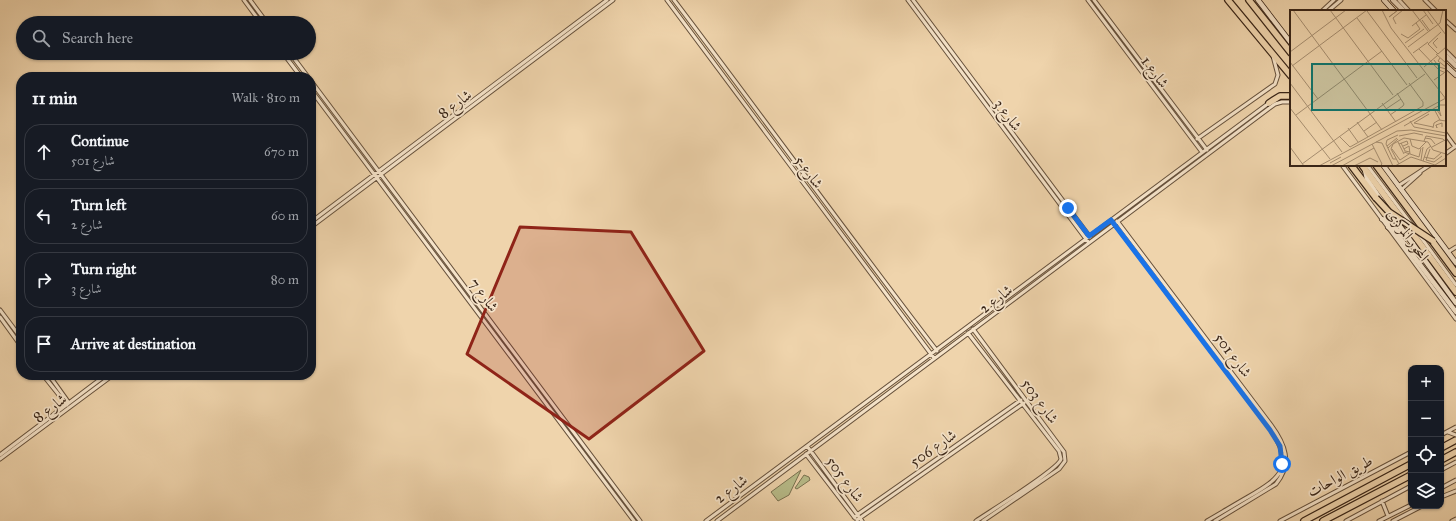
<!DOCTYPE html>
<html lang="en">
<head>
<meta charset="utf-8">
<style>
  :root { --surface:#171b24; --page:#242831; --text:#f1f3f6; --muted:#9ea1a6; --line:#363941 }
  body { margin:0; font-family:"IM FELL Great Primer",Amiri,serif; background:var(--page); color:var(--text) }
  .controls { position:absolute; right:12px; bottom:12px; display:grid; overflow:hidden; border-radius:8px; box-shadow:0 1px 3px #0004 }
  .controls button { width:36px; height:36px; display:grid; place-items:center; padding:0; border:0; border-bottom:1px solid var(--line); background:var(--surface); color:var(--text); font:20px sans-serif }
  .stop { position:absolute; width:12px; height:12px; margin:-9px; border:3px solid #1a73e8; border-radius:50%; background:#fff }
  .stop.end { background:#1a73e8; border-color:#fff; box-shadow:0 1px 4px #0008 }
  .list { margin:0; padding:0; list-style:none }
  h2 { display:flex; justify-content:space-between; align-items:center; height:52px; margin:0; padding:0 16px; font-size:17px }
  h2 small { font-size:13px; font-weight:400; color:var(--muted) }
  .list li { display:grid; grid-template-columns:26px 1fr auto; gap:12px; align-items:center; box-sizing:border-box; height:56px; margin:0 8px 8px; padding:0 8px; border:1px solid var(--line); border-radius:16px }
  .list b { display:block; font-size:15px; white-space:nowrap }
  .list p { margin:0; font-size:13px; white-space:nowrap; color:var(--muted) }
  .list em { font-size:13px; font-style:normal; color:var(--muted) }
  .icon { flex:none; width:22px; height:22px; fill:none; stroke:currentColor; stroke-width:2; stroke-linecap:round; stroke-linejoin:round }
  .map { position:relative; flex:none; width:1456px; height:521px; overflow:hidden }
  .search { position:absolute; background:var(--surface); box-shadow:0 1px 3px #0004; left:16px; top:16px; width:300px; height:44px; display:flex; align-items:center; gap:10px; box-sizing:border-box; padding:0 14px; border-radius:22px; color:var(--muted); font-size:15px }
  .panel { position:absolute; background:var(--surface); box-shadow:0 1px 3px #0004; left:16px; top:72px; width:300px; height:308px; border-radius:16px }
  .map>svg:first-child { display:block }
  .green { fill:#b8bd8a; stroke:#787150 }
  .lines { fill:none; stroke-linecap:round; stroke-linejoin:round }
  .street-casing { stroke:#66513c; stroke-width:5 }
  .secondary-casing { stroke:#392517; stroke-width:6 }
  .highway-casing { stroke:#392517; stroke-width:8 }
  .street { stroke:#f5e3c9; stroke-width:3 }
  .secondary { stroke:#f5e3c9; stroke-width:4.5 }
  .highway { stroke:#efd4ac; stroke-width:5.5 }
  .highway-bridge-casing { stroke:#392517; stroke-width:8; stroke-linecap:butt }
  .highway-bridge { stroke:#efd4ac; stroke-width:5.5 }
  .route { stroke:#1a73e8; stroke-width:5 }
  .marked { fill:#8f2418; fill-opacity:0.2; stroke:#8f2418; stroke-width:3; stroke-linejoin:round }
  .labels { text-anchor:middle; stroke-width:3.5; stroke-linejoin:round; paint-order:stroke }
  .street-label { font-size:15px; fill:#392517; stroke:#f5e3c9 }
  .inset-road { fill:none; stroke:#a68e70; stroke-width:1 }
  .view { fill:#0f766e; fill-opacity:0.15; stroke:#0f766e; stroke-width:2 }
  .inset-edge { fill:none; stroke:#392517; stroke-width:2 }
</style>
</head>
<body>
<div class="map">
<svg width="1456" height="521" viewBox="0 0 1456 521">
  <rect width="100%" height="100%" fill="#efd4ac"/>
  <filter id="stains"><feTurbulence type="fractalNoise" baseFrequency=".005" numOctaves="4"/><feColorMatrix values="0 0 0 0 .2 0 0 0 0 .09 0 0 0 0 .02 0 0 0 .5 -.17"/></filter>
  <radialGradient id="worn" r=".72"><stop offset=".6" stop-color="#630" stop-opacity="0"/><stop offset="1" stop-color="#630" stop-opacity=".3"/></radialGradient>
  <path class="green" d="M801,470L789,495L778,501L771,492Z
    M804,475L809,477L810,480L797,489L795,488Z"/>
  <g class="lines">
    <g class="street-casing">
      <path id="street" d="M244,0L261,23
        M250,0L267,23
        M667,0L934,358
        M674,0C762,116 848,235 937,351
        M908,0L1089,243
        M913,0L1090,237
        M1088,0L1202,152
        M1094,0L1207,150
        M1399,0L1409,11
        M1425,0L1436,11
        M1322,11L1334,0
        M1328,11L1341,0
        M1445,20L1456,30
        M1445,50L1456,61
        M283,53L301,77
        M290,53L308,77
        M311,81L640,521
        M311,90L634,521
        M1445,133L1455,147
        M1197,139L1275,84L1278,75L1273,56
        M1445,154L1456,146
        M1342,165L1456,319
        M1367,165L1412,225
        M1398,186L1430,165
        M1401,190L1420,173
        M1117,221L1271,425C1285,444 1293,463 1276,484L1215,521
        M311,222L607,0
        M1114,223L1271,430C1295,467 1281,478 1248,497C1234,505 1221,513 1207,521
        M311,227L613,0
        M1417,232L1456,285
        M1448,252L1456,247
        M0,310L21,338
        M0,317L21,346
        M973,329L1064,452L1065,461L1059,469L983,521
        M968,333L1059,451L1061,459C1059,469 989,512 976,521
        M43,375L67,405
        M49,375L69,403
        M1448,432L1456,435
        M1441,435L1456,427
        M807,446L862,521
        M806,454L855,518
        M0,455L106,375
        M0,459L113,375
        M1441,470L1456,462
        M1441,488L1456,480
        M1441,497L1456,491
        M1382,501L1388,516
        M854,517L1021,400
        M857,520L1024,403
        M706,521L1269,103
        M717,521L1275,104L1282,102H1291
        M1280,521L1411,452
        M1346,521L1411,486
        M1379,521L1411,505
        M1393,521L1422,506
        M1452,521L1456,519"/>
    </g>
    <g class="secondary-casing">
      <path id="secondary" d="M1258,0L1291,43
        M1384,0L1394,11
        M1393,0L1404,11
        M1445,55L1456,66
        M1445,65L1456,75
        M1383,165L1456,263
        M1365,170L1367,179L1383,203
        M1391,214L1456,303
        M1382,219L1391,224L1402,235
        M1388,227L1396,233L1456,312"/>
    </g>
    <g class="highway-casing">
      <path id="highway" d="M1228,0L1291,76
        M1249,0L1291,53
        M1269,103L1280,96H1291
        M1351,165L1376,198
        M1362,165L1456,292
        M1376,165L1456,273
        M1441,448L1456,440
        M1441,460L1456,452
        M1304,521L1411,464
        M1323,521L1411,475"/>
    </g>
    <use href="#street" class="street"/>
    <use href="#secondary" class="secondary"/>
    <use href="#highway" class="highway"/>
    <g class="highway-bridge-casing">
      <path id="highway-bridge" d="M1376,198L1389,212L1433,241"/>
    </g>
    <use href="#highway-bridge" class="highway-bridge"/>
  </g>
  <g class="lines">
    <path class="route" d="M1068,208L1089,236L1111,220L1270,430L1280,446L1282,464"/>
  </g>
  <path class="marked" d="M520,227L631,232L704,351L589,439L467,354Z"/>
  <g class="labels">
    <g class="street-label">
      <text transform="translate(1155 72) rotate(53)" y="5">شارع 1</text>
      <text transform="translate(455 104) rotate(-37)" y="5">شارع 8</text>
      <text transform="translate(1008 115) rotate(53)" y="5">شارع 3</text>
      <text transform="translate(809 172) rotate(53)" y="5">شارع 5</text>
      <text transform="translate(1408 235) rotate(54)" y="5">المحور المركزى</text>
      <text transform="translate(484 295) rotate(53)" y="5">شارع 7</text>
      <text transform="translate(996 299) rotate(-37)" y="5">شارع 2</text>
      <text transform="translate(1233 355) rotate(53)" y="5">شارع 501</text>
      <text transform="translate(1040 401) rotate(54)" y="5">شارع 503</text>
      <text transform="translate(50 408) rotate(-37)" y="5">شارع 8</text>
      <text transform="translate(933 448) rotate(-35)" y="5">شارع 506</text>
      <text transform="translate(1340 476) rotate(-28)" y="5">طريق الواحات</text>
      <text transform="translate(845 479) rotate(54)" y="5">شارع 505</text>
      <text transform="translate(731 489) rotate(-37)" y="5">شارع 2</text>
    </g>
  </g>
  <g transform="translate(1290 10)">
    <rect width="156" height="156" fill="#efd4ac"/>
    <path class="inset-road" d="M3,0L92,120M40,0L103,85M92,0L101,18L156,89M108,0L99,7L108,0M122,0L138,21M133,0L143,14M137,0L156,25M77,1L127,68M67,8L117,75M132,10L140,21M106,14L103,8L113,0M122,16L136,5M151,22L138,34L148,44L156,37M111,24L118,28L130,19L126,13M115,33L134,19M118,37L150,13L153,0M147,38L143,33L148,28M129,39L149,60L156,63M0,42L56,0M123,43L138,32M146,44L156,53M150,48L148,51L156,57M144,50L149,57L156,59M0,52L28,89M2,56L77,0M134,57L148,45M144,70L154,63M0,73L52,142M107,83L114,94L113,96M92,93L106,112M0,98L40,149M96,99L111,89M144,99L150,110M147,100L151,106L149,99M139,104L124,113L143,117M6,105L92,41M100,105L113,96M120,111L124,117L156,123M67,112L78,127M146,115L147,118L146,115L152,113V117M114,116L150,95H156M58,118L68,132M143,118L144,113L149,110L156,111M74,121L87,112M49,126L60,137L133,96V92L119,73M109,126L124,123L133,125M135,128L141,129L145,134M120,129L122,136L129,139L136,132M134,131L136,126L153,129L156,132M86,132L92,133L103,156M108,132L114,144M111,133L115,141L120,142M82,134L92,154L90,156M109,134L117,131L118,134L113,136M97,136L107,128M0,137L14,156M142,137L155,130M98,138L108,129M102,139L110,150L119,144M114,139L119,136L120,144M140,139L136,150L144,152L152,146M114,142L129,147L131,138M134,147L144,149L151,143M106,149H103L96,134L97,130L108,125M131,150L133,137M133,151L137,139L141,136M40,153L51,147M12,154L135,64M109,154L101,139L103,134L114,128L138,132L143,140L156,144M29,156L156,88M41,156L107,121L121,120L156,126M52,156L84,138M64,156L80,148L88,152M105,156L121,147L145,155L156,148"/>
    <path class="view" d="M22,54H149V100H22Z"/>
    <rect width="156" height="156" class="inset-edge"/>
  </g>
  <rect width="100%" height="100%" filter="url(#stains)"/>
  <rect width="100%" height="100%" fill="url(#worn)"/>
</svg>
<div class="controls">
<button>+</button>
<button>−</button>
<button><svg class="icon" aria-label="locate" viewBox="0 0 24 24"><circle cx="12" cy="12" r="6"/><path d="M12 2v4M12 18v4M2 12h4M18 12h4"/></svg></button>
<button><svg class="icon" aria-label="layers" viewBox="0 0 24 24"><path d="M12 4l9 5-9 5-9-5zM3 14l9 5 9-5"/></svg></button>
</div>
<div class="stop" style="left:1282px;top:464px"></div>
<div class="stop end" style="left:1068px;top:208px"></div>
<div class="search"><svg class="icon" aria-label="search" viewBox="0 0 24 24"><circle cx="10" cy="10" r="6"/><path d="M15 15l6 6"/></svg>Search here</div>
<section class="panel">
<h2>11 min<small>Walk · 810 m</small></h2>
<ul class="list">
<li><svg class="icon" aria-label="ahead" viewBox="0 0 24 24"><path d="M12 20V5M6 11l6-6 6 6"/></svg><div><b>Continue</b><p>شارع 501</p></div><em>670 m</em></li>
<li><svg class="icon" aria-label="left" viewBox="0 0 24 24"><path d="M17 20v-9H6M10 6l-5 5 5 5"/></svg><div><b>Turn left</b><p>شارع 2</p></div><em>60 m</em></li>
<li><svg class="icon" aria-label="right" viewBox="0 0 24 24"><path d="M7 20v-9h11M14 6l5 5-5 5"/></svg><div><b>Turn right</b><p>شارع 3</p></div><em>80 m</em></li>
<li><svg class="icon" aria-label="arrive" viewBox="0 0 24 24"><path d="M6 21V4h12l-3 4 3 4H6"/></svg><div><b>Arrive at destination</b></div></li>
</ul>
</section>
</div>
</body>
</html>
